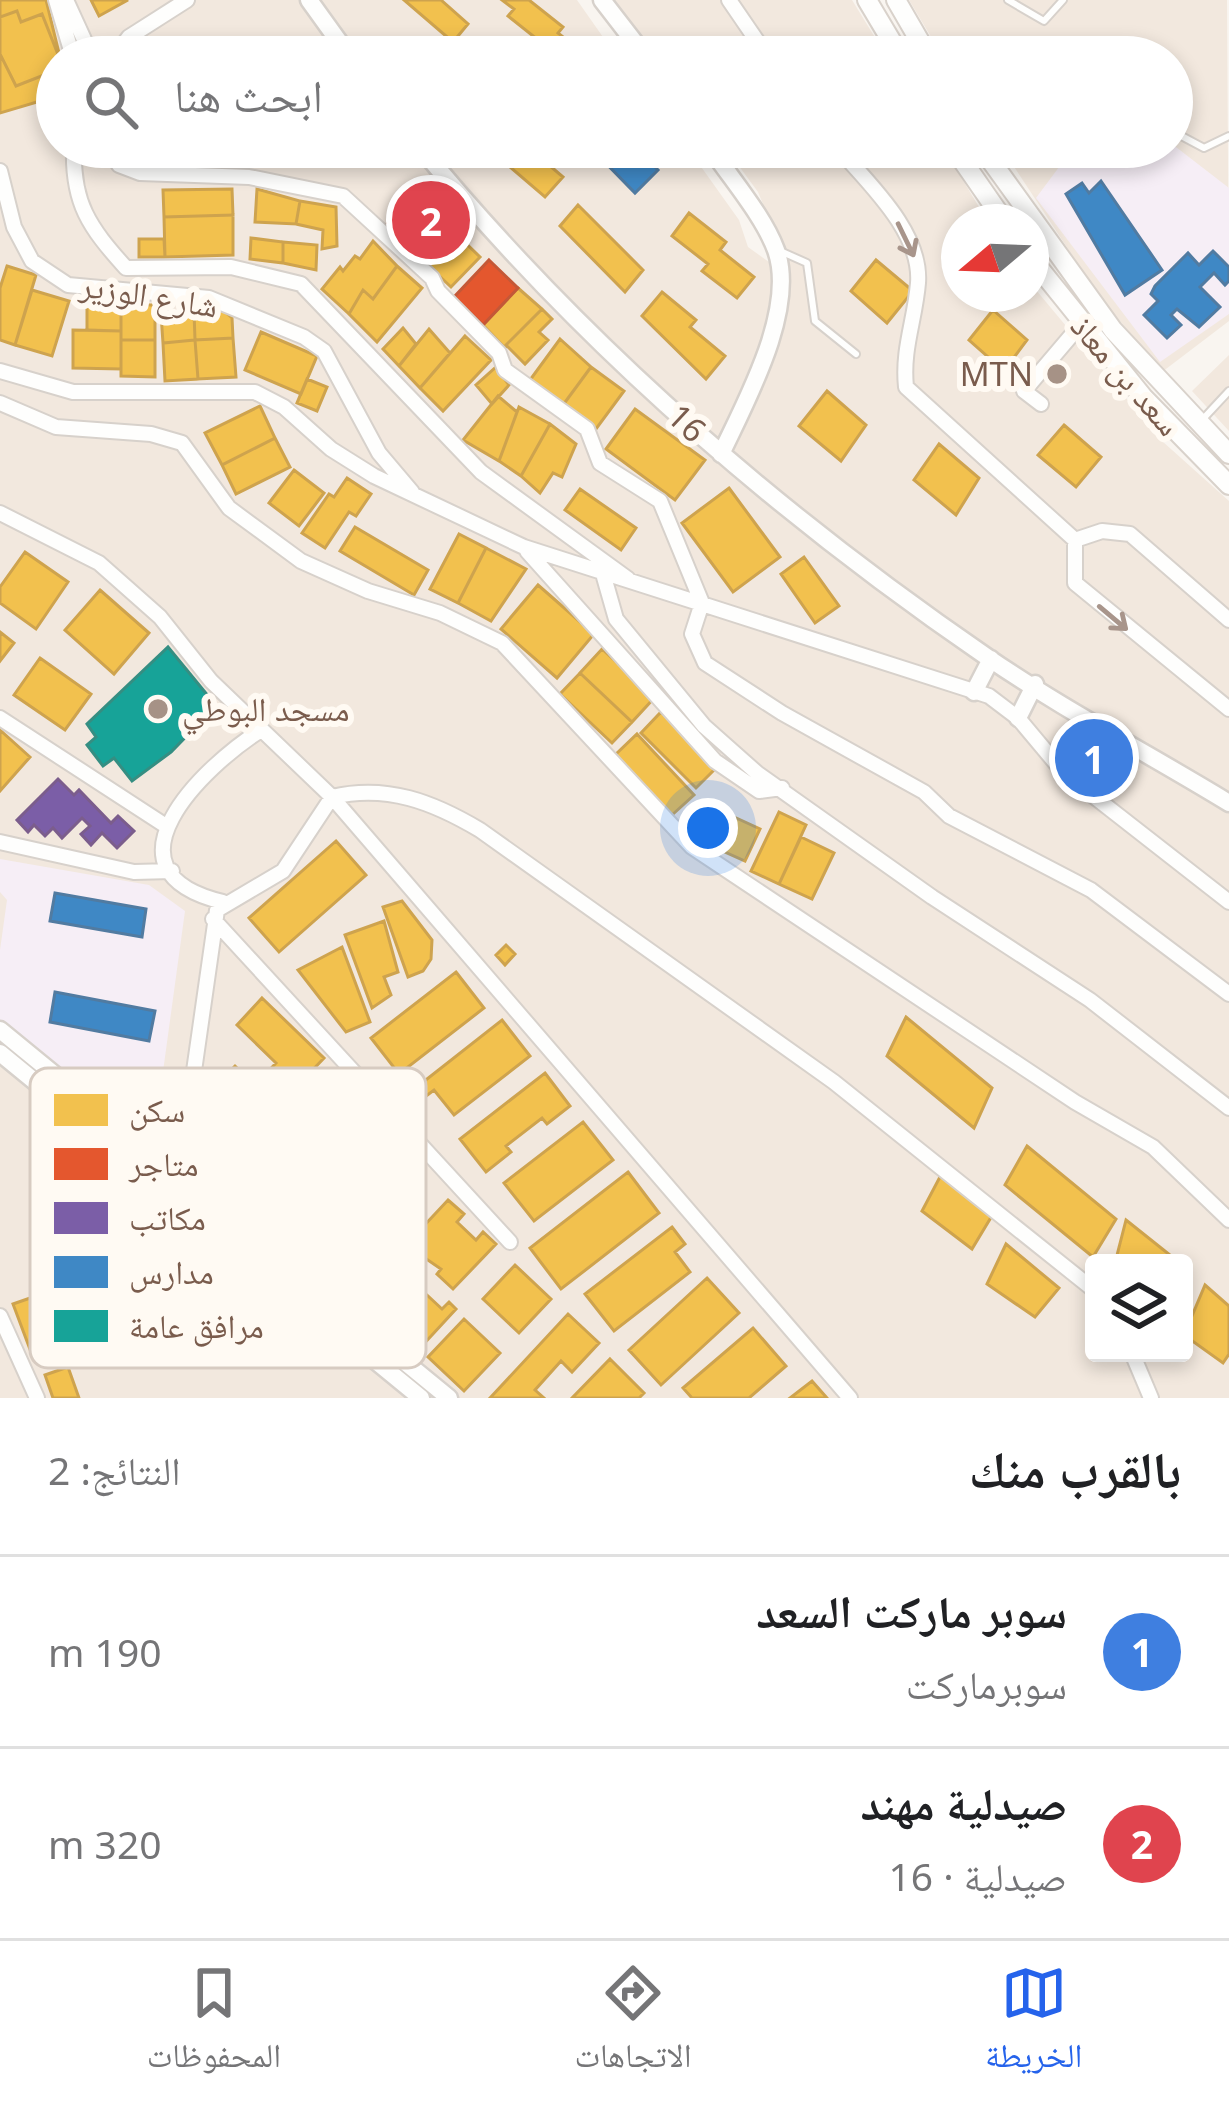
<!DOCTYPE html>
<html lang="ar">
<head>
<meta charset="utf-8">
<style>
  :root { --surface:#fff; --page:#f6f6f6; --text:#202124; --muted:#757577; --line:#e0e0e0; --accent:#2563eb }
  body { margin:0; font-family:"Noto Sans","Noto Naskh Arabic",sans-serif; background:var(--page); color:var(--text); direction:rtl }
  .controls { position:absolute; right:36px; bottom:36px; display:grid; overflow:hidden; border-radius:12px; box-shadow:0 6px 18px #0003 }
  .controls button { width:108px; height:108px; display:grid; place-items:center; padding:0; border:0; border-bottom:3px solid var(--line); background:var(--surface); color:var(--text); font:60px sans-serif }
  .compass { position:absolute; left:941px; top:204px; width:108px; height:108px; border-radius:50%; background:var(--surface); box-shadow:0 6px 18px #0003; rotate:251deg }
  .you { position:absolute; left:708px; top:828px; width:42px; height:42px; margin:-30px; border:9px solid #fff; border-radius:50%; background:#1a73e8; box-shadow:0 0 0 18px #1a73e833 }
  .badge { display:grid; place-items:center; width:78px; height:78px; border-radius:50%; background:var(--accent); color:#fff; font-size:39px; font-weight:700 }
  .pin { position:absolute; translate:-50% -50%; border:6px solid #fff; box-shadow:0 3px 12px #0006 }
  .list { margin:0; padding:0; list-style:none }
  h2 { display:flex; justify-content:space-between; align-items:center; height:156px; margin:0; padding:0 48px; font-size:51px }
  h2 small { font-size:39px; font-weight:400; color:var(--muted) }
  .list li { display:grid; grid-template-columns:78px 1fr auto; gap:36px; align-items:center; box-sizing:border-box; height:192px; padding:0 48px; border-top:3px solid var(--line) }
  .list b { display:block; font-size:45px; white-space:nowrap }
  .list p { margin:0; font-size:39px; white-space:nowrap; color:var(--muted) }
  .list em { font-size:39px; font-style:normal; color:var(--muted) }
  .icon { flex:none; width:66px; height:66px; fill:none; stroke:currentColor; stroke-width:2; stroke-linecap:round; stroke-linejoin:round }
  .map { position:relative; flex:none; width:1229px; height:1398px; overflow:hidden; direction:ltr }
  .search { position:absolute; background:var(--surface); box-shadow:0 6px 18px #0003; left:36px; right:36px; top:36px; height:132px; display:flex; align-items:center; gap:30px; box-sizing:border-box; padding:0 42px; border-radius:66px; color:var(--muted); font-size:45px }
  .sheet { height:540px; background:var(--surface) }
  nav { display:flex; justify-content:space-around; align-items:center; box-sizing:border-box; height:168px; border-top:3px solid var(--line); background:var(--surface); font-size:33px; color:var(--muted) }
  nav a { display:grid; justify-items:center; gap:6px }
  nav .on { color:var(--accent) }
  .map>svg:first-child { display:block }
  .residential { fill:#f2e8de; fill-rule:evenodd }
  .education { fill:#f6eef6 }
  .homes { fill:#f2c14e; stroke:#cea34e; stroke-width:3 }
  .shops { fill:#e4572e; stroke:#c45837; stroke-width:3 }
  .offices { fill:#7b5ea7; stroke:#7b5d8c; stroke-width:3 }
  .schools { fill:#3f88c5; stroke:#517ba1; stroke-width:3 }
  .public { fill:#17a398; stroke:#358e82; stroke-width:3 }
  .lines { fill:none; stroke-linecap:round; stroke-linejoin:round }
  .service-casing { stroke:#d7d1cb; stroke-width:10 }
  .minor-casing { stroke:#d7d1cb; stroke-width:18 }
  .tertiary-casing { stroke:#d7d1cb; stroke-width:21 }
  .secondary-casing { stroke:#d9d2cb; stroke-width:22 }
  .service { stroke:#fefefd; stroke-width:6 }
  .minor { stroke:#fefefd; stroke-width:14 }
  .tertiary { stroke:#fefefd; stroke-width:16 }
  .secondary { stroke:#fefefd; stroke-width:18 }
  .oneway { stroke:#a8958b }
  .poi-dot { fill:#a69286; stroke:#fffaf3; stroke-width:4.5 }
  .labels { text-anchor:middle; stroke-width:12; stroke-linejoin:round; paint-order:stroke }
  .street-label { font-size:33px; fill:#7a5c4d; stroke:#fffaf3 }
  .poi-label { font-size:33px; fill:#7a5c4d; stroke:#fffaf3; text-anchor:end }
  .key { fill:#fffaf3; stroke:#d7cbc1; stroke-width:3 }
  .key-label { font-size:33px; fill:#7a5c4d }
</style>
</head>
<body>
<div class="map">
<svg width="1229" height="1398" viewBox="0 0 1229 1398">
  <rect width="100%" height="100%" fill="#f9f5f0"/>
  <path class="residential" d="M0,0H577L617,57H57V147H687L739,220L748,247L787,275L789,267L758,192L725,147H943L988,222H959V294H1031V284L1162,441L1229,501V1398H0ZM1094,1263H1184V1353H1094Z
    M611,0H852L887,57H656Z
    M909,0H1227L1229,321L1162,372L1097,293L1001,147H1172V57H943Z
    M1229,355V431L1192,391Z"/>
  <path class="education" d="M1172,144L1229,188V314L1160,362L1036,198L1074,147Z
    M0,859L149,885L185,911L155,1130L145,1136L0,1024V950L7,900L0,892Z"/>
  <path class="homes" d="M0,0H46L60,57L57,96L0,113Z
    M91,0H128L99,16Z
    M404,0H441L468,24L453,42Z
    M502,0H529L563,27L558,33L588,57H548L543,53L547,47L508,16L514,9Z
    M17,11L21,22L42,14L59,57L57,70L16,86L0,54V17Z
    M142,44L168,47L165,57H139Z
    M137,147H167V150L137,153Z
    M167,147H231L232,159L168,161Z
    M498,147H528L563,177L545,197L510,167L515,162Z
    M232,189L233,215L164,217L163,190Z
    M257,189L300,201L296,224L255,222Z
    M300,201L336,207L337,246L322,249L323,230L296,224Z
    M578,205L643,270L625,292L560,226Z
    M689,213L726,242L720,250L754,277L737,298L702,271L708,264L672,236Z
    M233,215V255L165,257L164,217Z
    M443,221L480,257L451,287L414,252Z
    M251,238L283,242V263L250,259Z
    M139,239H164L165,257H139Z
    M373,241L397,266L373,299L363,290L349,314L322,289L340,267L343,271L355,256L360,259Z
    M283,242L317,245L316,270L283,263Z
    M876,260L913,291L887,323L851,291Z
    M7,266L36,275L15,345L0,340V288Z
    M397,266L422,288L377,342L349,314L363,290L373,299Z
    M518,288L542,309L504,347L483,325Z
    M32,290L69,301L52,356L15,345Z
    M662,292L696,320L690,327L725,356L706,379L642,316Z
    M87,304L121,305V331L87,330Z
    M121,305H155V340H121Z
    M542,309L552,319L539,332L548,340L525,364L506,345Z
    M223,310L232,318L233,338L195,340L194,312Z
    M993,310L1027,340L1004,371L969,340Z
    M194,312L195,340L163,343L161,314Z
    M403,328L416,344L399,366L383,349Z
    M429,329L450,353L420,388L399,366Z
    M73,330L121,331V369L73,368Z
    M261,332L317,356L301,394L245,370Z
    M465,336L491,360L443,411L420,388Z
    M233,338L236,377L198,379L195,340Z
    M560,339L591,367L563,405L530,380Z
    M121,340H155V377L121,376Z
    M195,340L198,379L165,381L163,343Z
    M496,367L509,385L492,404L476,385Z
    M591,367L624,391L596,429L563,405Z
    M307,379L327,387L317,411L297,403Z
    M827,391L866,425L841,461L799,426Z
    M498,396L517,412L499,461L463,440Z
    M260,406L275,438L222,465L205,433Z
    M519,407L550,424L521,476L499,461Z
    M635,409L705,460L675,500L606,449Z
    M550,424L576,444L562,477L553,473L540,493L521,476Z
    M1064,425L1101,457L1076,487L1038,455Z
    M275,438L290,467L236,494L222,465Z
    M939,444L979,478L956,515L914,480Z
    M294,470L324,493L299,526L269,503Z
    M347,478L371,494L356,516L349,512L325,548L302,533L329,494L334,497Z
    M729,488L780,557L733,592L682,523Z
    M580,489L636,528L621,550L565,510Z
    M355,527L428,570L414,595L340,551Z
    M459,534L486,548L458,603L430,589Z
    M486,548L526,569L491,621L458,603Z
    M25,552L68,582L36,629L0,603V587Z
    M804,557L839,606L815,623L781,574Z
    M538,585L594,634L557,678L501,629Z
    M100,590L149,633L114,674L65,630Z
    M0,632L14,643L0,661Z
    M602,649L655,697L632,722L580,673Z
    M40,658L91,694L65,730L14,695Z
    M580,673L632,722L612,743L560,694Z
    M661,712L717,767L696,788L641,733Z
    M0,730L30,757L0,791Z
    M637,734L694,795L672,815L615,755Z
    M779,812L806,825L779,884L751,871Z
    M732,816L760,829L745,861L716,848Z
    M801,837L834,853L812,899L779,884Z
    M336,841L366,875L279,952L249,918Z
    M402,901L432,940L431,959L423,971L408,977L383,907Z
    M384,921L398,972L384,977L391,995L372,1008L345,935Z
    M506,945L515,954L505,965L496,955Z
    M342,947L370,1022L346,1032L298,970Z
    M456,972L484,1008L399,1074L371,1038Z
    M262,998L324,1058L261,1124L218,1083L235,1066L255,1085L276,1063L237,1025Z
    M906,1017L992,1088L974,1128L887,1056Z
    M502,1020L530,1056L454,1115L434,1090L421,1100L413,1090Z
    M545,1073L570,1106L547,1124L542,1118L506,1146L511,1152L486,1172L460,1139Z
    M583,1122L613,1160L534,1221L504,1183Z
    M1027,1146L1116,1219L1093,1257L1005,1185Z
    M628,1172L659,1213L561,1289L530,1248Z
    M942,1173L993,1214L972,1249L922,1211Z
    M448,1200L464,1214L457,1222L476,1240L483,1232L496,1244L453,1289L437,1274L441,1269L406,1245Z
    M1126,1220L1180,1263H1115Z
    M672,1227L685,1244L675,1252L690,1272L614,1331L585,1294Z
    M1006,1244L1059,1288L1035,1317L987,1284Z
    M398,1254L406,1262L399,1269L442,1309L449,1302L456,1309L421,1347L362,1293Z
    M515,1265L551,1299L519,1333L483,1299Z
    M707,1278L739,1313L661,1385L629,1350Z
    M1205,1285L1229,1306V1354L1223,1363L1184,1335Z
    M36,1296L56,1351L34,1360L13,1304Z
    M568,1314L599,1343L572,1372L561,1361L535,1390L544,1398H490Z
    M464,1319L500,1353L464,1391L428,1357Z
    M753,1328L786,1366L749,1398H692L683,1388Z
    M610,1359L644,1393L639,1398H572Z
    M68,1367L79,1398H53L45,1375Z
    M812,1381L827,1398H790Z"/>
  <path class="shops" d="M422,187L450,214L414,252L386,225Z
    M489,260L518,288L483,325L454,297Z"/>
  <path class="offices" d="M58,779L74,795L79,790L111,823L118,816L134,831L117,848L102,833L91,845L81,834L90,826L82,818L62,838L53,828L45,836L34,825L28,832L17,820Z"/>
  <path class="schools" d="M590,147H635L658,170L635,193Z
    M1101,181L1162,270L1125,295L1066,194L1082,183L1089,193Z
    M1213,251L1229,267V281L1225,285L1214,273L1200,287L1220,307L1199,327L1177,309L1171,315L1181,325L1167,338L1144,315L1158,301L1151,294L1155,286L1188,253L1199,265Z
    M55,893L146,909L142,937L50,921Z
    M55,992L155,1011L149,1041L50,1022Z"/>
  <path class="public" d="M168,647L209,697L207,715L171,752L132,781L114,758L103,766L87,745L96,737L87,724Z"/>
  <g class="lines">
    <g class="service-casing">
      <path id="service" d="M1008,0L1044,21L1063,0
        M1172,131L1204,148L1229,136
        M780,251L807,263L815,321L856,354
        M1202,420L1229,391"/>
    </g>
    <g class="minor-casing">
      <path id="minor" d="M56,0L73,57
        M66,0L92,57
        M729,0L768,57
        M114,57L129,37L187,0
        M74,147C72,203 89,227 126,268L231,267L301,284L481,472L628,579
        M108,147L119,165L140,173L249,177L343,196L432,278L438,291L499,353L505,370L587,429L600,463L660,501L702,603L692,634L705,663L782,713L924,792L949,816L1091,890L1229,994
        M837,147C868,183 922,232 918,283C915,320 902,349 906,387L1075,540V583L1229,709
        M0,171L14,227L32,261L68,285L209,298L304,337L324,351L379,453L412,492
        M0,371L73,392H255L284,407L331,449L374,476L524,547L989,696L1018,718L1064,773L1229,902
        M0,403L56,427L151,434L182,443L229,508L301,561L368,591L440,613L502,643L692,847L1075,1102L1153,1147L1229,1220
        M1041,404L1024,391L1081,324
        M0,513L99,563L160,617L211,681L332,797L850,1398
        M1075,540L1102,531L1130,534L1229,620
        M527,551L715,761L759,791L782,788
        M604,577L616,619L704,726L757,773L932,897L1090,1000L1229,1108
        M0,718L166,826
        M0,842L134,872L172,871
        M223,902C94,871 204,766 261,730
        M213,919L510,1242
        M178,1183L217,910L283,871L332,797C387,784 433,802 480,830L834,1082L1094,1290
        M0,1316L37,1398
        M1132,1353L1151,1398"/>
    </g>
    <g class="tertiary-casing">
      <path id="tertiary" d="M309,0L350,57
        M602,0L646,57
        M420,147C582,344 777,513 987,657C1064,710 1149,754 1229,803
        M710,147C731,179 763,215 776,250C797,309 746,401 721,454
        M974,692L991,659
        M1018,718L1035,684
        M0,1030L449,1398
        M0,1053L421,1398"/>
    </g>
    <g class="secondary-casing">
      <path id="secondary" d="M867,0L901,57
        M896,0L929,57
        M953,147L1005,222
        M981,147L1113,330L1229,454
        M1031,258L1143,397L1229,485"/>
    </g>
    <use href="#service" class="service"/>
    <use href="#minor" class="minor"/>
    <use href="#tertiary" class="tertiary"/>
    <use href="#secondary" class="secondary"/>
  </g>
  <defs><path id="oneway-shaft" d="M-6 0H5M1.5-3L5.5 0L1.5 3" fill="none" stroke-width="1.6" stroke-linecap="round" stroke-linejoin="round" transform="scale(3)"/></defs>
  <g class="oneway">
    <use href="#oneway-shaft" transform="translate(906 240) rotate(64)"/>
    <use href="#oneway-shaft" transform="translate(1113 618) rotate(40)"/>
  </g>
  <g class="poi-dot">
    <circle cx="1057" cy="374" r="12"/>
    <circle cx="158" cy="709" r="12"/>
  </g>
  <g class="labels">
    <g class="street-label">
      <text transform="translate(149 295) rotate(9)" y="12">شارع الوزير</text>
      <text transform="translate(1126 375) rotate(49)" y="12">سعد بن معاذ</text>
      <text transform="translate(687 423) rotate(43)" y="12">16</text>
    </g>
    <g class="poi-label">
      <text x="1033" y="386">MTN</text>
      <text x="182" y="721" text-anchor="start">مسجد البوطي</text>
    </g>
  </g>
  <rect x="30" y="1068" width="396" height="300" rx="18" class="key"/>
  <rect x="54" y="1094" width="54" height="32" fill="#f2c14e"/>
  <rect x="54" y="1148" width="54" height="32" fill="#e4572e"/>
  <rect x="54" y="1202" width="54" height="32" fill="#7b5ea7"/>
  <rect x="54" y="1256" width="54" height="32" fill="#3f88c5"/>
  <rect x="54" y="1310" width="54" height="32" fill="#17a398"/>
  <g class="key-label">
    <text x="129" y="1122">سكن</text>
    <text x="129" y="1176">متاجر</text>
    <text x="129" y="1230">مكاتب</text>
    <text x="129" y="1284">مدارس</text>
    <text x="129" y="1338">مرافق عامة</text>
  </g>
</svg>
<div class="controls">
<button><svg class="icon" aria-label="layers" viewBox="0 0 24 24"><path d="M12 4l9 5-9 5-9-5zM3 14l9 5 9-5"/></svg></button>
</div>
<svg class="compass" viewBox="-18 -18 36 36"><path d="M0-13l5 13h-10z" fill="#e53935"/><path d="M0 13l5-13h-10z" fill="#757577"/></svg>
<div class="you"></div>
<div class="pin badge" style="left:1094px;top:758px;background:#3f7fe0">1</div>
<div class="pin badge" style="left:431px;top:220px;background:#e0444e">2</div>
<div class="search"><svg class="icon" aria-label="search" viewBox="0 0 24 24"><circle cx="10" cy="10" r="6"/><path d="M15 15l6 6"/></svg>ابحث هنا</div>
</div>
<section class="sheet">
<h2>بالقرب منك<small>النتائج: 2</small></h2>
<ul class="list">
<li><span class="badge" style="background:#3f7fe0">1</span><div><b>سوبر ماركت السعد</b><p>سوبرماركت</p></div><em>190 m</em></li>
<li><span class="badge" style="background:#e0444e">2</span><div><b>صيدلية مهند</b><p>صيدلية · 16</p></div><em>320 m</em></li>
</ul>
</section>
<nav>
<a class="on"><svg class="icon" aria-label="map" viewBox="0 0 24 24"><path d="M3 6l6-2 6 2 6-2v14l-6 2-6-2-6 2zM9 4v14M15 6v14"/></svg>الخريطة</a>
<a><svg class="icon" aria-label="directions" viewBox="0 0 24 24"><path d="M12 3l9 9-9 9-9-9zM9 14v-3h6M13 9l2 2-2 2"/></svg>الاتجاهات</a>
<a><svg class="icon" aria-label="saved" viewBox="0 0 24 24"><path d="M7 4h10v16l-5-4-5 4z"/></svg>المحفوظات</a>
</nav>
</body>
</html>
